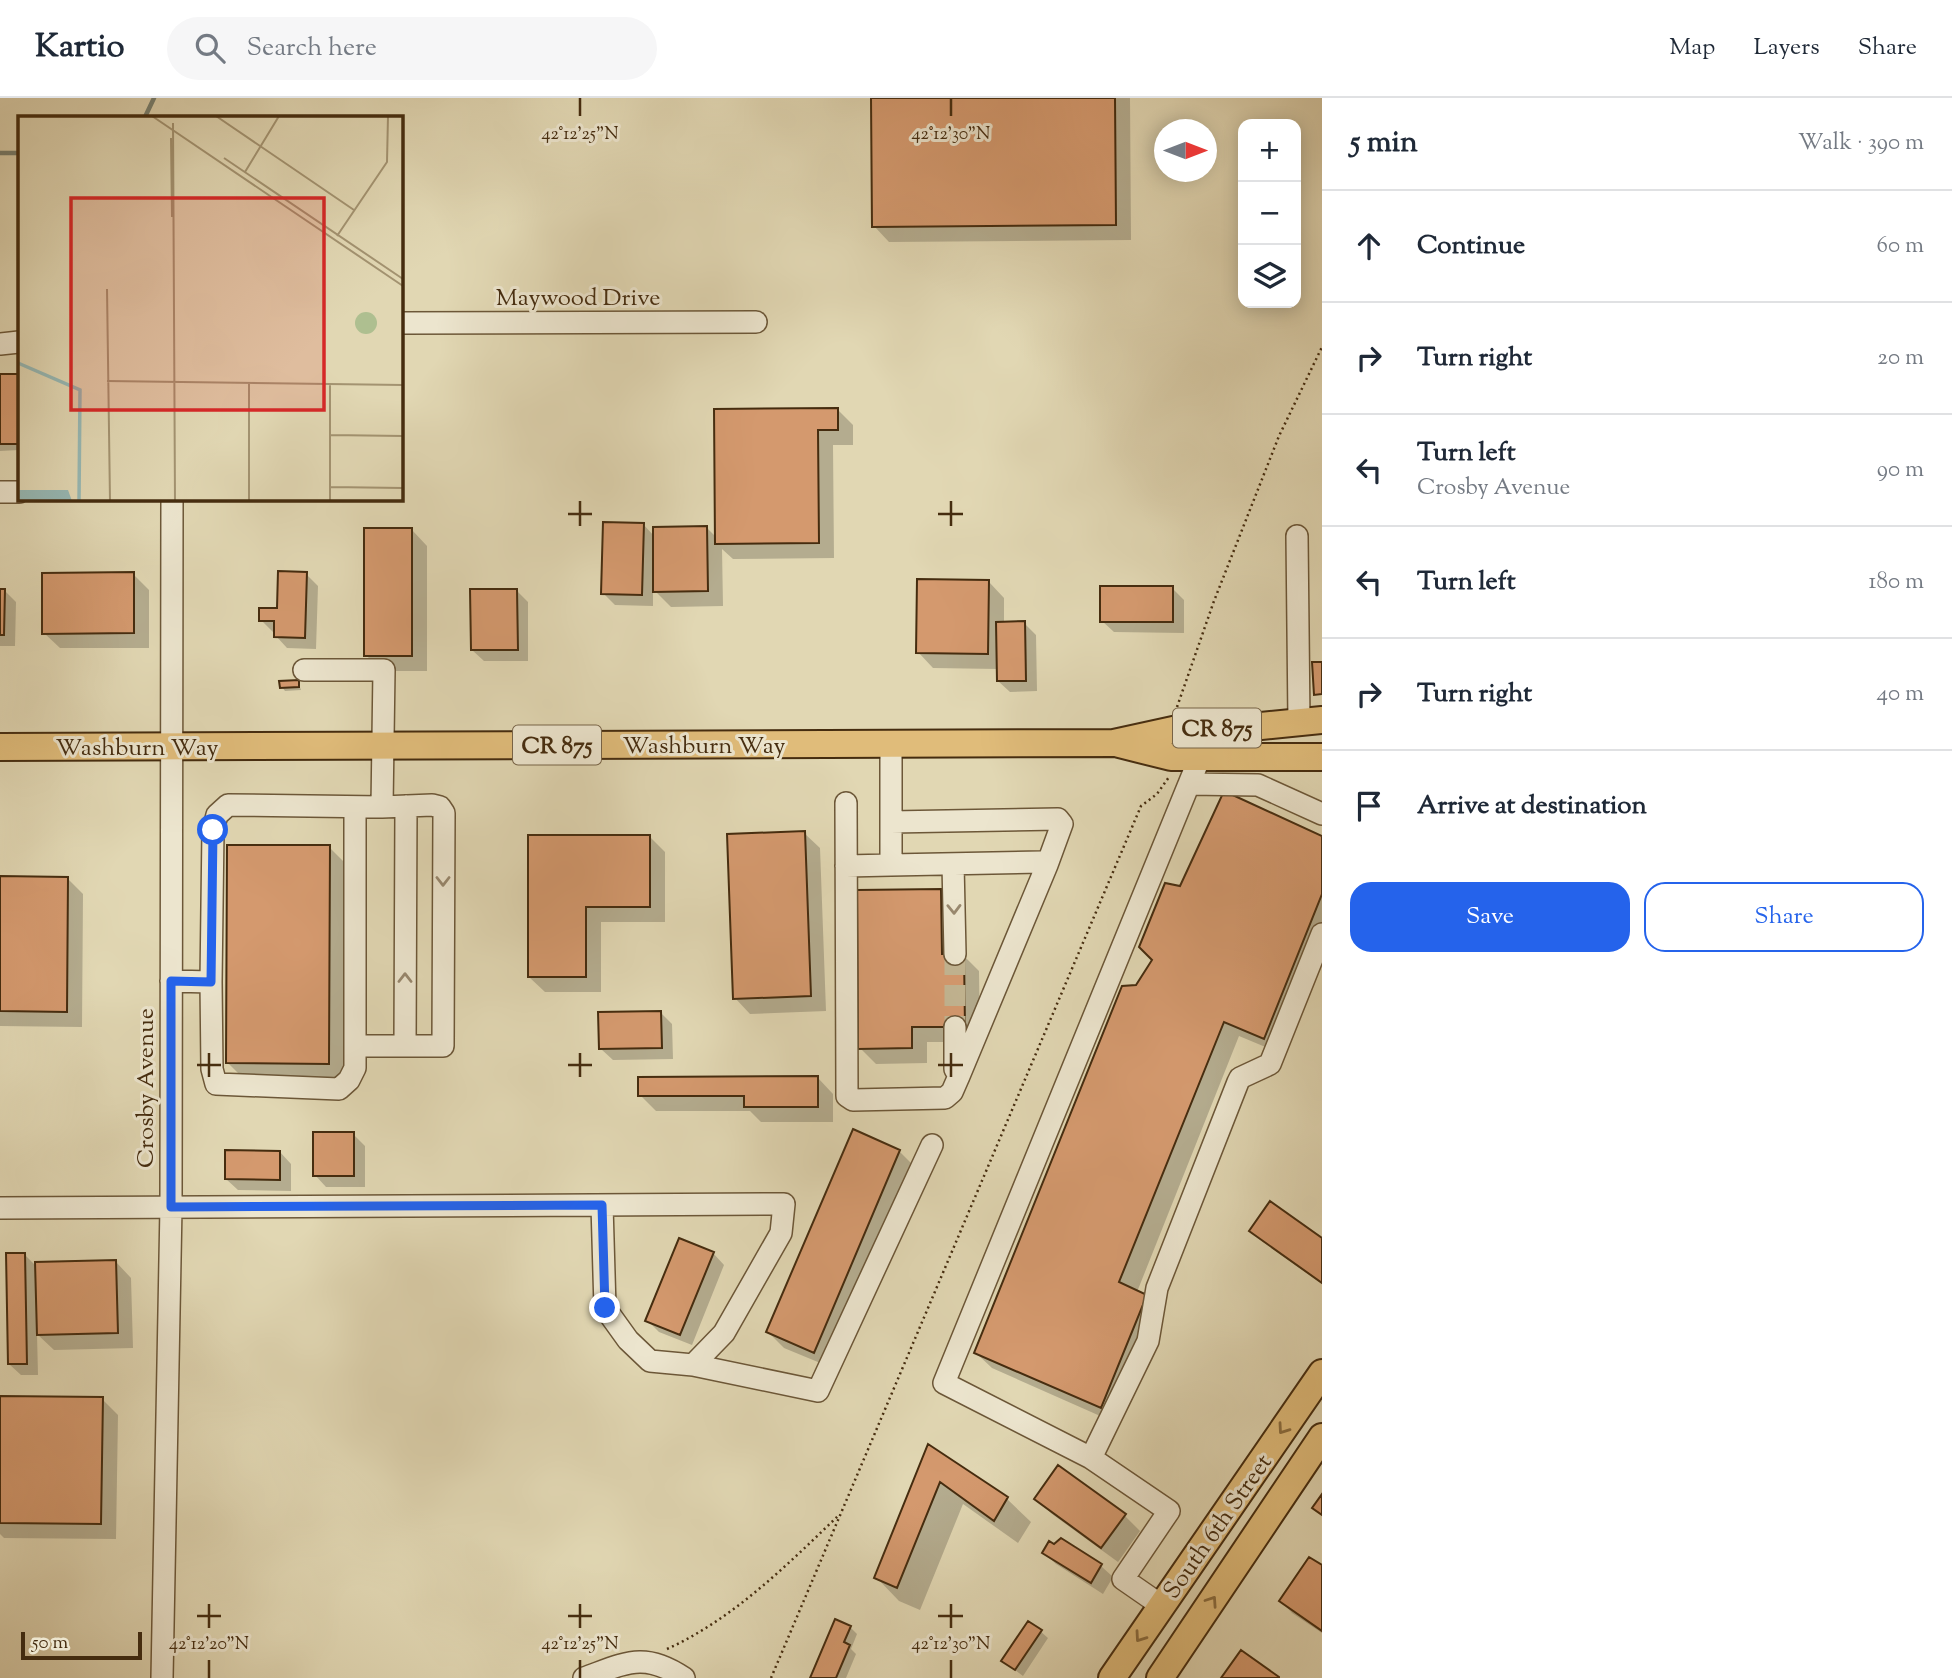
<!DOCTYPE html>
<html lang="en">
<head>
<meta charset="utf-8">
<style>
  :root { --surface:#fff; --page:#f6f6f7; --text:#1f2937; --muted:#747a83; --line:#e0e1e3; --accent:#2563eb }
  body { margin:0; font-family:"Sorts Mill Goudy",serif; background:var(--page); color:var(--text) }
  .controls { position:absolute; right:21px; top:21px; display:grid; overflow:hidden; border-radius:14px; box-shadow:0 4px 18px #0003 }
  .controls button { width:63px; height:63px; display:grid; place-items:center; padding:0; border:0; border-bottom:2px solid var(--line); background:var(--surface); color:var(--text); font:35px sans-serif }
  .compass { position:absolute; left:1154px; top:21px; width:63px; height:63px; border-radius:50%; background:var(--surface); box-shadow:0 4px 18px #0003; rotate:90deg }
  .scale { position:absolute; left:21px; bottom:18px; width:121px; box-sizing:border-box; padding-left:7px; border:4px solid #452c0f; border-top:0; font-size:19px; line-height:24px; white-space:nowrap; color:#452c0f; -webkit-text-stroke:5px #ece5ce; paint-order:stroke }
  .stop { position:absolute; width:21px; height:21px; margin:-16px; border:5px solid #2563eb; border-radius:50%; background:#fff }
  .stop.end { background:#2563eb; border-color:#fff; box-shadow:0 2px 7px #0008 }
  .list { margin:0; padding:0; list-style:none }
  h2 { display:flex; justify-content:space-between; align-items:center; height:91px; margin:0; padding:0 28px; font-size:30px }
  h2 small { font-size:23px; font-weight:400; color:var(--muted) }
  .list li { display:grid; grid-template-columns:46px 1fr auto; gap:21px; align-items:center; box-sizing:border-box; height:112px; padding:0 28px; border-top:2px solid var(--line) }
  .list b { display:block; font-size:26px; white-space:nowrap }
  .list p { margin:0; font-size:23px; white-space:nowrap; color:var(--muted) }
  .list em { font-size:23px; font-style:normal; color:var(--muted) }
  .actions { display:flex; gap:14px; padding:21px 28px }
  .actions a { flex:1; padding:16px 0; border:2px solid var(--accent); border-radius:21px; text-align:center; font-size:24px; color:var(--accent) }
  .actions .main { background:var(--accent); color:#fff }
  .icon { flex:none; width:38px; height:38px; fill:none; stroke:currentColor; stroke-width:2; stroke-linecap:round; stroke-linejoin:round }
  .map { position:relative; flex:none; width:1322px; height:1580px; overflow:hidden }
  header { display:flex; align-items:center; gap:42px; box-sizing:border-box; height:98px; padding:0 35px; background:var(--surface); border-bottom:2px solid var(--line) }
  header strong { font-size:33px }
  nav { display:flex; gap:38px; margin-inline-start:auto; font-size:24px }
  .search { width:490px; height:63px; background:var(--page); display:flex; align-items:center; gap:18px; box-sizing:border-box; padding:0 24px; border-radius:38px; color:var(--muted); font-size:26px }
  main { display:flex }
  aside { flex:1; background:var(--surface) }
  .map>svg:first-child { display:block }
  .shadow { fill:#0003 }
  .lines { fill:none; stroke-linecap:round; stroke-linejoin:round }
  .stream { stroke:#768072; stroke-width:4.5 }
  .building { fill:#d4996e; stroke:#452c0f; stroke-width:2 }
  .minor-tunnel { stroke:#c2b592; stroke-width:21; stroke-dasharray:21 10; stroke-linecap:butt }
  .minor-casing { stroke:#6c5738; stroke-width:24 }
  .major-casing { stroke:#452c0f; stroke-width:30 }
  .path { stroke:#452c0f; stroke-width:2.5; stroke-dasharray:2 3.5; stroke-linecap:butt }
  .minor { stroke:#ece5ce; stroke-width:21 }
  .major { stroke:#e0bc7a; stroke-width:26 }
  .oneway { stroke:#98886e }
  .oneway2 { stroke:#8b6d3f }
  .route { stroke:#2563eb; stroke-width:9 }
  .ticks { fill:none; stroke:#452c0f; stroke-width:2.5 }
  .labels { text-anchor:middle; stroke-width:6; stroke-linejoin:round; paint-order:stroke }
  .shield { fill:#ece5ce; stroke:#776448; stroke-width:2 }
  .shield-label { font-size:23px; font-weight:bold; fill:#452c0f }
  .street-label { font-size:24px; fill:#452c0f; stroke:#ece5ce }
  .inset-river { fill:none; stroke:#96b8b4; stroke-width:3.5 }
  .inset-road { fill:none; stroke:#a39371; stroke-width:2 }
  .view { fill:#d62828; fill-opacity:0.15; stroke:#d62828; stroke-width:3.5 }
  .inset-edge { fill:none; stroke:#452c0f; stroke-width:3.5 }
  .ticks-label { font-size:18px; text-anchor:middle; fill:#452c0f; stroke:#ece5ce; stroke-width:6; stroke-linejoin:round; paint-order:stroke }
</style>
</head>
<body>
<header>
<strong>Kartio</strong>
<div class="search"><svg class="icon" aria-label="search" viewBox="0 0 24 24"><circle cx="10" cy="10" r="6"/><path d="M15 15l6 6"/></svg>Search here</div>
<nav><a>Map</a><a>Layers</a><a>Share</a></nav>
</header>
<main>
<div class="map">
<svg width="1322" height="1580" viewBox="0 0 1322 1580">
  <rect width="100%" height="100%" fill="#e1d7b3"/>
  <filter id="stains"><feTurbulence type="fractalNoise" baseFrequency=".00286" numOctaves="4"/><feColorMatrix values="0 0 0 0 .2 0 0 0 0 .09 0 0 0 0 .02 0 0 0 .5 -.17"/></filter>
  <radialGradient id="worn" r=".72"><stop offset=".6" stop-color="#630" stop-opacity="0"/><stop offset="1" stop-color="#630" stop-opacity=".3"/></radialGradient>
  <path class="shadow" d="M873,0H1130L1131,142L889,144L874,128Z
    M0,278H19V352L0,353Z
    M837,311L853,327V347H833L834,460L733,461L722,451L723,508L671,509L653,491V508L615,507L603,495L643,426L654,438L707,430L717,440L715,313Z
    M412,432L427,448V573H381L366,557Z
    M133,476L149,492V550H60L44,535Z
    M306,476L318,488L316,551L287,550L276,538V534H273L261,522L278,512Z
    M989,484L1004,500V525H1024L1036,537L1037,593L1010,594L998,583V571L933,570L918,554Z
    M1172,490L1184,502V535L1114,534L1102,523Z
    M0,492H4L16,504L15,548H0Z
    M516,492L528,504V563H484L472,552Z
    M298,584L301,592L285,593L282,589Z
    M804,735L820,750L826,913L750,916L735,900Z
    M529,738H649L665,754V824H601V894H545L529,879Z
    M1322,740V849L1280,955L1239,938L1137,1194L1162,1214L1116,1325L992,1270L976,1255L1136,888L1154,863L1181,790Z
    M329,749L345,765L344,981L243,980L228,965Z
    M0,780H67L83,796L82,929L0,928Z
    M940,792L956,808L964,858L979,873L980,944H927V965L876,966L860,950Z
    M660,914L672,926L673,961L613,962L601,951Z
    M818,980L833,996V1024H761L750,1013H656L640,997Z
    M353,1036L365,1048V1089H326L315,1077Z
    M899,1053L915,1069L830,1269L784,1250L768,1234Z
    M280,1054L291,1066V1093L238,1092L226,1081Z
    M1251,1132L1322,1142V1186L1263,1144Z
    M713,1155L724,1167L692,1247L659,1234L647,1222Z
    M25,1157L37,1169L116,1164L131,1180L133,1250L54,1252L37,1236L38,1277H21L9,1266Z
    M0,1300L102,1301L118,1317L116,1441L4,1440L0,1436Z
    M929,1348L1007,1401L1031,1424L1018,1445L963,1406L920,1512L899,1503L876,1479Z
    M1036,1401L1125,1418L1140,1433L1118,1464L1052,1416Z
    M1061,1443L1101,1468L1113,1479L1103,1496L1056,1466L1044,1455Z
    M1322,1469V1535L1292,1515L1281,1503Z
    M850,1529L857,1536L851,1551L856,1556L846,1580H812Z
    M1040,1533L1048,1540L1023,1578L1003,1563Z"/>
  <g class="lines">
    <path class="stream" d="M145,19L154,0
      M0,55H19"/>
  </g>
  <path class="building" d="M871,0H1115L1116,127L872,129Z
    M0,276H19V346H0Z
    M838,310V332H818L819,445L715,446L714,311Z
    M603,424L644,425L642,497L601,496Z
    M707,428L708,493L653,494V429Z
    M364,430H412V558H364Z
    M278,473L307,474L305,540L274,539V523H259V510H277Z
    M134,474V535L42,536V475Z
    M917,481L989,482L988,556L916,555Z
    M1100,488H1173V524H1100Z
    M0,491H5L4,537H0Z
    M470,491H517L518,552H471Z
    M1025,523L1026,583H997L996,524Z
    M1312,564H1322V596L1314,597Z
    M299,582V589L280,590L279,583Z
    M1224,693L1322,738V796L1264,941L1224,924L1119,1184L1147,1197L1101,1310L974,1255L1122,888L1136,887L1152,862L1139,849L1165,785L1180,788Z
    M805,733L811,898L733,901L727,736Z
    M528,737H650V809H586V879H528Z
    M227,747H330L329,966L226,965Z
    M0,778L68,779L67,914L0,913Z
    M941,791L942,856H964L965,929H912V950L858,951L857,792Z
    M661,913L662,950L599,951L598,914Z
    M818,978V1009H744V998H638V979Z
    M853,1031L900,1052L814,1255L766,1234Z
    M313,1034H354V1078H313Z
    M225,1052L280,1053V1082L225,1081Z
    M1270,1103L1322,1140V1185L1249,1133Z
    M679,1140L714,1154L680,1237L645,1223Z
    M6,1155H25L27,1266H8Z
    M116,1162L118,1235L37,1237L35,1164Z
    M0,1298L103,1299L101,1426L0,1425Z
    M928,1346L1008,1399L994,1423L940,1384L897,1490L874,1480Z
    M1058,1367L1126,1416L1101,1450L1034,1401Z
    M1322,1396V1417L1312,1410Z
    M1061,1440L1102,1466L1091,1485L1042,1455L1049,1443L1054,1446Z
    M1309,1459L1322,1467V1533L1279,1503Z
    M835,1521L851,1528L844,1544L850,1547L836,1580H810Z
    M1028,1523L1042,1532L1015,1572L1001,1563Z
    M1241,1552L1279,1579V1580H1221Z"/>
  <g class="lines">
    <path class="minor-tunnel" d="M955,856V929"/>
    <g class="minor-casing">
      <path id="minor" d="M401,225L756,224
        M0,246L19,244
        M0,394H19
        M1297,438L1299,624
        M304,572H384L382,709L228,707L217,717L213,732L211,884L212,971L216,986L339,991L349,982L355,970V709
        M1189,686L1258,687L1322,716
        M846,705L847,998L853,1002L945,1000L952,994L959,978L1047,767L1062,726L1058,721L891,724
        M953,766L955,856
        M891,767L1041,764L1047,767
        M846,768L891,767V646
        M171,883L211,884
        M955,929V971L959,978
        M355,948H443L444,715L440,709L432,707L382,709
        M405,948L406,708
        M0,1110L784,1106L781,1135L724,1235L693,1267L650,1263L628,1242L605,1210L602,1107
        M693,1267L818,1293L932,1047
        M1091,1360L944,1285L1200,659
        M1162,1508L1123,1481L1169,1413L1091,1360L1148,1243L1157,1190L1238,984L1240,980L1270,966L1322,836
        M162,1580L171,1109L172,401
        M584,1580C626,1565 644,1553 684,1580"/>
    </g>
    <g class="major-casing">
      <path id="major" d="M1119,646L1171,659H1322
        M0,649L1114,645L1178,631L1251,629L1322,622
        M1112,1580L1322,1275
        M1160,1580L1322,1339"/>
    </g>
    <path class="path" d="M1177,609L1214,503L1279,338L1322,249
      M667,1551C733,1521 786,1468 838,1418
      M771,1580L1141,708L1157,696L1169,679"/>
    <use href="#minor" class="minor"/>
    <use href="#major" class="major"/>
  </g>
  <defs><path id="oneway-chevron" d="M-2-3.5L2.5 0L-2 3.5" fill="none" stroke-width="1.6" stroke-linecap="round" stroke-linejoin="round" transform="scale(1.75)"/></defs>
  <g class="oneway">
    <use href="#oneway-chevron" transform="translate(443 783) rotate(90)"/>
    <use href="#oneway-chevron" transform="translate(954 811) rotate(89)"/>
    <use href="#oneway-chevron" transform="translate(405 880) rotate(-90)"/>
  </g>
  <g class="oneway2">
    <use href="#oneway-chevron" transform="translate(1283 1331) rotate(125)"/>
    <use href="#oneway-chevron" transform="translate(1212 1503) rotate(-56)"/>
    <use href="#oneway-chevron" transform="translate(1140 1539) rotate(125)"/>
  </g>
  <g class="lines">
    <path class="route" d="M213,732L211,884L171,883V1109L602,1107L605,1210"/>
  </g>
  <path class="ticks" d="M580,0V18M951,0V18M580,403V428M951,403V428M568,416H592M938,416H963M209,955V979M580,955V979M951,955V979M197,967H221M568,967H592M938,967H963M209,1506V1530M580,1506V1530M951,1506V1530M197,1518H221M568,1518H592M938,1518H963M209,1562V1580M580,1562V1580M951,1562V1580"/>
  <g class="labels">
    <g class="shield">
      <rect x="1173" y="610.5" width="88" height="39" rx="5"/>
      <rect x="513" y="627.5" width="88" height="39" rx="5"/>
    </g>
    <g class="shield-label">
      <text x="1217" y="638">CR 875</text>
      <text x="557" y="655">CR 875</text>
    </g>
    <g class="street-label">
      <text x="578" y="207">Maywood Drive</text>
      <text x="704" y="655">Washburn Way</text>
      <text x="137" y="657">Washburn Way</text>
      <text transform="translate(145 990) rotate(-90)" y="8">Crosby Avenue</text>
      <text transform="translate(1217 1428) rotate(-55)" y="8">South 6th Street</text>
    </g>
  </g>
  <g transform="translate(18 18)">
    <rect width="385" height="385" fill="#e1d7b3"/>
    <path d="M337 207a11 11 0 1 1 22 0a11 11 0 1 1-22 0Z" fill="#aebf90"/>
    <path d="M0,374H50L54,385H0Z" fill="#96b8b4"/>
    <path class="inset-river" d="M0,247L62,274L61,385"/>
    <path class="inset-road" d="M134,0L385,170M198,0L336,94M155,7L157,385M153,22L154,101M206,42L385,163M227,56L261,0M319,120L369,46L370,0M89,173L92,385M89,265L385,269M231,267V385M312,319L385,320M312,371L385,372M312,385V268"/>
    <path class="view" d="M53,82H306V294H53Z"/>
    <rect width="385" height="385" class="inset-edge"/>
  </g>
  <g class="ticks-label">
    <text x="580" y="41">42°12'25"N</text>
    <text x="951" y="41">42°12'30"N</text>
    <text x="209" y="1551">42°12'20"N</text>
    <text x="580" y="1551">42°12'25"N</text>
    <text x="951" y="1551">42°12'30"N</text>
  </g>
  <rect width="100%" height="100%" filter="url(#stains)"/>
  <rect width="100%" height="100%" fill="url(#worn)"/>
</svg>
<div class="controls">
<button>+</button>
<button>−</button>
<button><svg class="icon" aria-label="layers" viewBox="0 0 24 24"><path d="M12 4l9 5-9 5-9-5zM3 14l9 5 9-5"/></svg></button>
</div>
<svg class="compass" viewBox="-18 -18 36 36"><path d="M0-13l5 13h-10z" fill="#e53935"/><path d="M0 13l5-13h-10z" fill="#747a83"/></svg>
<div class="scale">50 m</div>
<div class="stop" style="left:213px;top:732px"></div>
<div class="stop end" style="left:605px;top:1210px"></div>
</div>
<aside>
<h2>5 min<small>Walk · 390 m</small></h2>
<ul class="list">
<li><svg class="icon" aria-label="ahead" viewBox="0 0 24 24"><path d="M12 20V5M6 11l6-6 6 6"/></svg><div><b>Continue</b></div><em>60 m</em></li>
<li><svg class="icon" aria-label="right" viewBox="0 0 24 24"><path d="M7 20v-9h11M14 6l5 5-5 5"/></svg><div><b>Turn right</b></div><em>20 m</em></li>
<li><svg class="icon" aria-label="left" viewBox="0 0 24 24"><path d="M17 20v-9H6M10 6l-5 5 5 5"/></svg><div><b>Turn left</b><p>Crosby Avenue</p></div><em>90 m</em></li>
<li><svg class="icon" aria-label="left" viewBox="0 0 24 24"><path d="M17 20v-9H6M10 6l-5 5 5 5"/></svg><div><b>Turn left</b></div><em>180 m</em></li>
<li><svg class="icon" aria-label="right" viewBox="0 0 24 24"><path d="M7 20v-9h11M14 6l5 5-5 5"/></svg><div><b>Turn right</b></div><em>40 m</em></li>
<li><svg class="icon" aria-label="arrive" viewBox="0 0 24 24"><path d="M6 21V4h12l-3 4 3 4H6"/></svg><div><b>Arrive at destination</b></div></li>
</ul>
<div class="actions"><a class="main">Save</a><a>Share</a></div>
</aside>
</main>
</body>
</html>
